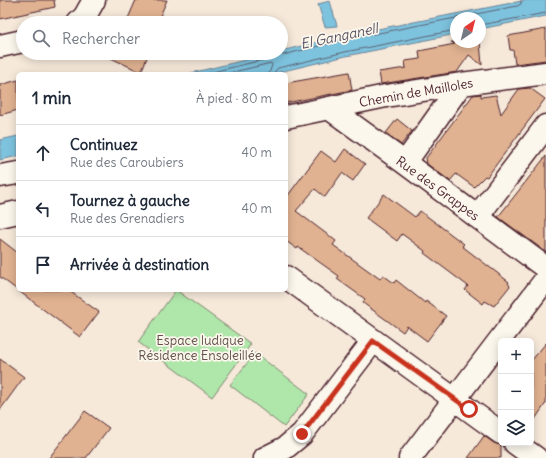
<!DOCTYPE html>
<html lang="fr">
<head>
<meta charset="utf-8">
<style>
  :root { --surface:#fff; --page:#f6f6f7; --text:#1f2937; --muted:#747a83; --line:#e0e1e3 }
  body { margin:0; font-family:Delius,sans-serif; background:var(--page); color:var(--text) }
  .controls { position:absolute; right:12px; bottom:12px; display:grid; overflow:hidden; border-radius:6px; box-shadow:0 2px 10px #0003 }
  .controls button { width:36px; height:36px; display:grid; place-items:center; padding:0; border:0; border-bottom:1px solid var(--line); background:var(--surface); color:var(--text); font:20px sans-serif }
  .compass { position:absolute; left:450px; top:12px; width:36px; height:36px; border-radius:50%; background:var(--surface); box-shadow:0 2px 10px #0003; rotate:35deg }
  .stop { position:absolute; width:12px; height:12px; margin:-9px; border:3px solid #c8321e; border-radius:50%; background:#fff }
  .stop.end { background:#c8321e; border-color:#fff; box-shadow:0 1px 4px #0008 }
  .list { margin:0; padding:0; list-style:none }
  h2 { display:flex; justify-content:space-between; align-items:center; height:52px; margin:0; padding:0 16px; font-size:17px }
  h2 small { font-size:13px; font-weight:400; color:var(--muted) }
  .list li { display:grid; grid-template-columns:26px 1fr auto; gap:12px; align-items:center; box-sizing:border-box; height:56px; padding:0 16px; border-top:1px solid var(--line) }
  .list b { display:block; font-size:15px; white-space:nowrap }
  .list p { margin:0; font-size:13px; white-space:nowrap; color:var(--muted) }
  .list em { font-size:13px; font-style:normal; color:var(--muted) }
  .icon { flex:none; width:22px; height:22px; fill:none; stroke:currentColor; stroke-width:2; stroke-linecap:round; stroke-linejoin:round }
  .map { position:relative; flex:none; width:546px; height:458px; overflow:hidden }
  .search { position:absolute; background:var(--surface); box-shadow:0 2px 10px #0003; left:16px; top:16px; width:272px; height:44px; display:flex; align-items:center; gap:10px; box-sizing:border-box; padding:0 14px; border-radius:22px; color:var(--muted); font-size:15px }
  .panel { position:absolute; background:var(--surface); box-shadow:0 2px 10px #0003; left:16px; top:72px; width:272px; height:220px; border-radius:6px }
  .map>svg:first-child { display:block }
  .green { fill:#afe7ab; stroke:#7c836b }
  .water { fill:#7dc3de; stroke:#698196 }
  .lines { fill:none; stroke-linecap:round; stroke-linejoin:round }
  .shore { stroke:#5e6173; stroke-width:1 }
  .building { fill:#e0b291; stroke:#4a1f2b }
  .minor-casing { stroke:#4a1f2b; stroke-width:25 }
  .minor { stroke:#fbf7ec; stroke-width:22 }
  .route { stroke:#c8321e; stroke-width:5 }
  .labels { text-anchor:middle; stroke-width:3.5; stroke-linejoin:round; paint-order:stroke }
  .street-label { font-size:13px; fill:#4a1f2b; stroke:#fbf7ec }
  .park-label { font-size:13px; fill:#63514b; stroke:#fbf7ec }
  .water-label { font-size:14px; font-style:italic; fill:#595061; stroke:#fbf7ec }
</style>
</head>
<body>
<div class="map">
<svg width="546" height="458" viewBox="0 0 546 458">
  <rect width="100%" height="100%" fill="#f6e9da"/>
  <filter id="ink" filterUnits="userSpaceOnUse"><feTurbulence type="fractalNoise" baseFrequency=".025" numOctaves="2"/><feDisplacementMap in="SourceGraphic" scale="8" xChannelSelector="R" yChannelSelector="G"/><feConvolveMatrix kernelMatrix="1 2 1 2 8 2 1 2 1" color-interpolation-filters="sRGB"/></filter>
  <g filter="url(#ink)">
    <path class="green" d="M176,290L251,344L212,397L138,342Z
      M255,353L309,394L284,427L230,385Z"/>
    <path class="water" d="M527,0H546V16L480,29V18H456V34L346,56L271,74H187L274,53H281V51L342,36Z
      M330,1L337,26L325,27L318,4Z
      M18,136V156L0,160V140Z"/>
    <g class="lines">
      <path class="shore" d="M480,25L546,13
        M278,53L283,55L343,40L517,6L521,4V0
        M204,74L267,59L270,56V53
        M225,74L271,63L272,65L269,74
        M274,74L275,71L278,68L345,52L456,30"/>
    </g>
    <path class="building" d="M0,0H54L55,7L0,19Z
      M136,0H167L157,23H126Z
      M546,29V60L515,64L513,50H510L508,36Z
      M451,42H480L482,65L469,55L457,72L381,84L379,72L406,68L405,61L420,59L419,51L455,44Z
      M100,53H149L141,72Z
      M349,72L352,90L286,103V83Z
      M18,80V110L0,115V85Z
      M530,88L545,99L487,177L485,176L474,187L456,174L450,181L427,164L426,158L473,95L481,94V97L496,95L501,114L519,89Z
      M397,119L412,131L401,145L386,133Z
      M345,149L365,164L353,181L342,173L325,197L315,189L296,211L336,241L333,245L380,279L383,275L394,283L396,280L425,303L426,301L446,316L427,341L407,326L403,332L363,303L365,299L337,279L339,276L298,247L297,249L286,241V198L321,151L336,162Z
      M546,156V252L498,217Z
      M384,194L415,217L420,211L464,244L462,246L509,282L508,283L510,286L494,306L485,301L483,304L465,290L468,286L424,253L425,251L402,234L397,241L366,218Z
      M0,239L18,253V290H68L99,312L80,337L0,277Z
      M546,343V403L531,425V361Z
      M0,359L24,377L0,410Z
      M85,411L109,428L86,458H49Z
      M484,436L494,443L501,445V458H468Z"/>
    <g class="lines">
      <g class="minor-casing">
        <path id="minor" d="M78,23L85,16L94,0
          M0,46L23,41
          M329,108L405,163L546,268
          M286,117L386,96L461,84L546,73
          M405,163L461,84
          M0,176L18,173
          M0,216L18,212
          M477,217L546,126
          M286,277L501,433
          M515,443L536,458
          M265,458L285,448L302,434L373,341
          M410,458L546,279"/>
      </g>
      <use href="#minor" class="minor"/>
    </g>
  </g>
  <g class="lines" filter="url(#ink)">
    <path class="route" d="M302,434L373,341L469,409"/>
  </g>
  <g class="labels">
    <g class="street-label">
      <text transform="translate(416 92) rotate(-10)" y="5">Chemin de Mailloles</text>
      <text transform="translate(438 188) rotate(36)" y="5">Rue des Grappes</text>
    </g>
    <g class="park-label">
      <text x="200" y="345">Espace ludique<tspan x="200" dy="15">Résidence Ensoleillée</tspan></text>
    </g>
    <g class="water-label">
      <text transform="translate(339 36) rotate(-12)" y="5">El Ganganell</text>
    </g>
  </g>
</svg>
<div class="controls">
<button>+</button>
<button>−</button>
<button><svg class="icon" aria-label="layers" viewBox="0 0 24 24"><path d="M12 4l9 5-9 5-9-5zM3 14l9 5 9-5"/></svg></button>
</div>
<svg class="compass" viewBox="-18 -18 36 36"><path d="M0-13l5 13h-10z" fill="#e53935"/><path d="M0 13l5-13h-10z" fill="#747a83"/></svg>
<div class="stop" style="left:469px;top:409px"></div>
<div class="stop end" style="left:302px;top:434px"></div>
<div class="search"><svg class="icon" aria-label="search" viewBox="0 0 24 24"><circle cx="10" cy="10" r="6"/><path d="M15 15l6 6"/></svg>Rechercher</div>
<section class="panel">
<h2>1 min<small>À pied · 80 m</small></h2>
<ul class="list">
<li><svg class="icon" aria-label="ahead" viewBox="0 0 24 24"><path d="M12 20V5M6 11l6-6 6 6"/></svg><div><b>Continuez</b><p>Rue des Caroubiers</p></div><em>40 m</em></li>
<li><svg class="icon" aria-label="left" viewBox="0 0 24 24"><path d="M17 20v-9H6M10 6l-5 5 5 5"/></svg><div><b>Tournez à gauche</b><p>Rue des Grenadiers</p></div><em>40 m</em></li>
<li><svg class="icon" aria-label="arrive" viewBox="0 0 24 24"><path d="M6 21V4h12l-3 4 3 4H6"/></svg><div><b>Arrivée à destination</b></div></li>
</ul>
</section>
</div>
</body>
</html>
